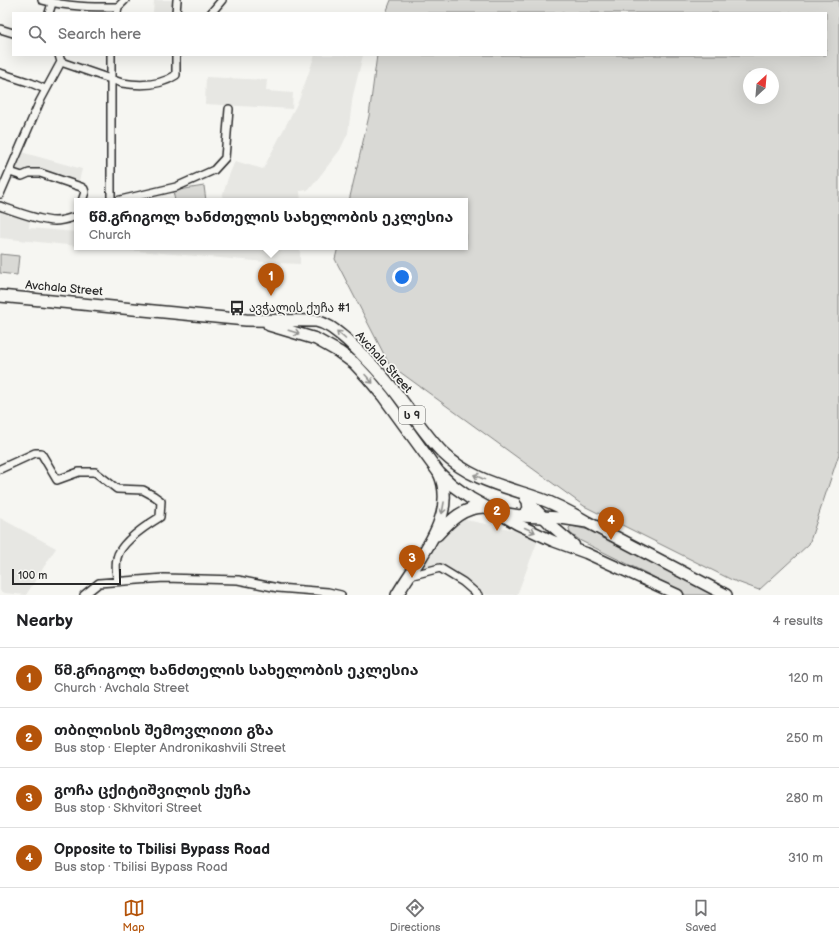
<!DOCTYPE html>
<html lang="en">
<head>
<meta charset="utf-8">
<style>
  :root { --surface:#fff; --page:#f6f6f6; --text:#202124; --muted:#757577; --line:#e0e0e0; --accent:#b45309 }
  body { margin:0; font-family:"Balsamiq Sans","Noto Sans Georgian",sans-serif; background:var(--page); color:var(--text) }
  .compass { position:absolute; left:743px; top:68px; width:36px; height:36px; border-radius:50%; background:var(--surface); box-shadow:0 4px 16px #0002; rotate:26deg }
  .scale { position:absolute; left:12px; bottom:10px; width:109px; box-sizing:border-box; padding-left:4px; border:2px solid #2b2b2b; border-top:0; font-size:11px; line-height:14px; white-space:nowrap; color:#2b2b2b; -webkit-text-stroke:3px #f6f6f2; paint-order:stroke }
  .you { position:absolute; left:402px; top:277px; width:14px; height:14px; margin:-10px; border:3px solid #fff; border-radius:50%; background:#1a73e8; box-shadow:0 0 0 6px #1a73e833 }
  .badge { display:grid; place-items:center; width:26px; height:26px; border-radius:50%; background:var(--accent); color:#fff; font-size:13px; font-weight:700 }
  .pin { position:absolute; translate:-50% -33px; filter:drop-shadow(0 1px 2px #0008) }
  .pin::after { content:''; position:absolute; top:21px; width:14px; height:12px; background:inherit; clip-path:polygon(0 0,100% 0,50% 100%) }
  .popup { position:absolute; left:74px; top:198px; width:394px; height:52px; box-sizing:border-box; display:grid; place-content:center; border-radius:0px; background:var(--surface); filter:drop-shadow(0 1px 3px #0005); font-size:13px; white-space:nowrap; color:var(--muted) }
  .popup b { font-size:15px; color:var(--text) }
  .popup::after { content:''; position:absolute; left:50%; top:100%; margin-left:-8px; border:8px solid transparent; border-top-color:var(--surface) }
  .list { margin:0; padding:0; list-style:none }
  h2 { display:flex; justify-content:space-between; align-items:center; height:52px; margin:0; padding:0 16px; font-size:17px }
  h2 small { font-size:13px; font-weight:400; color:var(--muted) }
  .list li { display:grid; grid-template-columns:26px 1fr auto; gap:12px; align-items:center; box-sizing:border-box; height:60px; padding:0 16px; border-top:1px solid var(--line) }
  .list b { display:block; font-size:15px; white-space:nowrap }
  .list p { margin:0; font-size:13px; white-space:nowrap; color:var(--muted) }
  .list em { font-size:13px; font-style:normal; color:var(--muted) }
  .icon { flex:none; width:22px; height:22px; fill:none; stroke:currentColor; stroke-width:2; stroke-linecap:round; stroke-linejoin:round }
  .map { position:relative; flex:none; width:839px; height:595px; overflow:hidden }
  .search { position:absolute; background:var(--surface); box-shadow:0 4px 16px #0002; left:12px; right:12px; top:12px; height:44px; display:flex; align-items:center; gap:10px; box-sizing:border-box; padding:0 14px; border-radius:0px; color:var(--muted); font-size:15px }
  .sheet { height:292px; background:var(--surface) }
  nav { display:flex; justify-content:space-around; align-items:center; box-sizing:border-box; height:56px; border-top:1px solid var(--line); background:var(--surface); font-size:11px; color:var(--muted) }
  nav a { display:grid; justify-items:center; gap:2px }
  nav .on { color:var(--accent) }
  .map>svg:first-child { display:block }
  .built { fill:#e7e7e3 }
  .green { fill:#d9d9d5; stroke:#828280; fill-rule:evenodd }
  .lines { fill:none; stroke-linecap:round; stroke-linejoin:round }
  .minor-casing { stroke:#2b2b2b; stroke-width:10 }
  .secondary-casing { stroke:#2b2b2b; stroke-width:13 }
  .primary-casing { stroke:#2b2b2b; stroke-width:14 }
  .trunk-casing { stroke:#2b2b2b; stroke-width:14 }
  .minor { stroke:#f6f6f2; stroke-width:7 }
  .secondary { stroke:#f6f6f2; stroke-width:10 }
  .primary { stroke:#f6f6f2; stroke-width:11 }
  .trunk { stroke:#f6f6f2; stroke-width:11 }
  .oneway { stroke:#90908e }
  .labels { text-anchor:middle; stroke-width:3.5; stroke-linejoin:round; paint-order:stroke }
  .shield { fill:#f6f6f2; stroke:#686867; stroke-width:1 }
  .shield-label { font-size:11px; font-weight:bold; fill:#2b2b2b }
  .street-label { font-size:12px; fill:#2b2b2b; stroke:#f6f6f2 }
  .poi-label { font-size:12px; fill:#2b2b2b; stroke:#f6f6f2; text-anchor:start }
</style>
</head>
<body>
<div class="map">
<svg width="839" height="595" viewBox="0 0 839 595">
  <rect width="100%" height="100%" fill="#f6f6f2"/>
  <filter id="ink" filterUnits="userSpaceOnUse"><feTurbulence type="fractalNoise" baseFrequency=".025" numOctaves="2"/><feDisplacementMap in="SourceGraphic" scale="8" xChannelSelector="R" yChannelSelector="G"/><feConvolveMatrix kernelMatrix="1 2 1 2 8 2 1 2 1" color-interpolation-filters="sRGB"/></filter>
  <g filter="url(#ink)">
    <path class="built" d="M154,0H176L175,13H153Z
      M315,55H363L353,95L348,133L340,150L309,190L300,191L301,201H221L228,178L235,161L263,169L299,100Z
      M206,77L267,80L266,91L293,93L292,109L205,104Z
      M21,152L82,169L79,181L30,169L23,174L14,171Z
      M0,208L30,220L29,228L77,232V246L0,238Z
      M92,247H300V264L277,263Z
      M0,518L56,548L26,595L4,593L0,591Z
      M461,519L515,530L538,540L517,595H486L477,587L437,565L420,567L429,551Z"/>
    <path class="green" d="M391,0H839V454L809,544L759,590L732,580L584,506L389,364L335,259L338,247H465V201H349L369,116L377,55H826V13H386ZM749,74H773V98H749Z
      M204,186L206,201H175L173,191Z
      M0,254L19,256L17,275L0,273Z
      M571,526L589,530L609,539L717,595H686L652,576L581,541L570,533L569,528Z"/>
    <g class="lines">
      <g class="minor-casing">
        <path id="minor" d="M42,0C67,7 93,7 118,7
          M49,13L52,3
          M117,13L118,7L125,0
          M176,13L177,0
          M211,13L222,0
          M0,29L13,33
          M111,55V201
          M61,62L122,83C140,86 160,86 176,75V55
          M0,73L31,83L45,89
          M10,172L22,176L29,173H40L81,187L84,189L85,192L82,201
          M0,194L40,101L61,62L59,55
          M116,201L176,187L214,170L225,158L229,109
          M0,206C14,211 40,221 55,221C63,221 70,218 77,216
          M0,469L35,453H41L57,480L79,472H95L117,489L143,490L154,496L161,501L160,517C147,525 120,543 117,558C115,566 117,573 117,580
          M409,576L440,568L463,582L478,595
          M84,595L99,583L164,578L238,580L278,588L328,592L341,595"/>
      </g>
      <g class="secondary-casing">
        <path id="secondary" d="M525,498L552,526L574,545
          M498,513L517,524L553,541L586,553L678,595"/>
      </g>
      <g class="primary-casing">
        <path id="primary" d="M437,535C451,520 463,507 485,507
          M397,595C417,560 459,516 439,473"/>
      </g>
      <g class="trunk-casing">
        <path id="trunk" d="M0,296L246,320L316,321C329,324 337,332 347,340C363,355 379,371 393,389C410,410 424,434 443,453C470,480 507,487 541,499C558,505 572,513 587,522
          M269,325L316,339L339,352L354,363L368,378L383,396L439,473L452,485L470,498L495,512L520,516L561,518L587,522L726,595
          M520,516L525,514L529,509L528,501"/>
      </g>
      <use href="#minor" class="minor"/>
      <use href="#secondary" class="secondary"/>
      <use href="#primary" class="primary"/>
      <use href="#trunk" class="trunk"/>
    </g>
    <defs><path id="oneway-shaft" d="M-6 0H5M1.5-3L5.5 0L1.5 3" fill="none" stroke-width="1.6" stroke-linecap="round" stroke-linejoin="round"/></defs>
    <g class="oneway">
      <use href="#oneway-shaft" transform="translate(294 332) rotate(17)"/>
      <use href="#oneway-shaft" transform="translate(341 335) rotate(-138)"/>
      <use href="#oneway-shaft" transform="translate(369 379) rotate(48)"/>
      <use href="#oneway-shaft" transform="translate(479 477) rotate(-156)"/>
      <use href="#oneway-shaft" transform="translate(443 508) rotate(100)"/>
      <use href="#oneway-shaft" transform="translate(530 530) rotate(25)"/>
    </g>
  </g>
  <defs>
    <g id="bus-bare" transform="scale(1.2)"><path d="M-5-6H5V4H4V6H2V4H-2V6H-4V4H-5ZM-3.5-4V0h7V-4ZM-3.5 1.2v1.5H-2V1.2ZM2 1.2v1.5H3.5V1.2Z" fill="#2b2b2b" stroke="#f6f6f2" stroke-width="2.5" paint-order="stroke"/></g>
  </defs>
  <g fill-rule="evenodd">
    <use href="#bus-bare" x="237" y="308"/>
  </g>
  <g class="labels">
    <rect class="shield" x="399" y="406" width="26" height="18" rx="3"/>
    <g class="shield-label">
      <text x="412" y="419">ს 9</text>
    </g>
    <g class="street-label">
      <text transform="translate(64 288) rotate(5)" y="4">Avchala Street</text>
      <text transform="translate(384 362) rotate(48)" y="4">Avchala Street</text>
    </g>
    <g class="poi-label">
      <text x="249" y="312">ავჭალის ქუჩა #1</text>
    </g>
  </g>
</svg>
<svg class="compass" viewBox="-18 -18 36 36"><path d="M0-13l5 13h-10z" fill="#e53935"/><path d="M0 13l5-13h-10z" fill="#757577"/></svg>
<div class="scale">100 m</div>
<div class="you"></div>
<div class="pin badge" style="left:271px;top:296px">1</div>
<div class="popup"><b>წმ.გრიგოლ ხანძთელის სახელობის ეკლესია</b>Church</div>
<div class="pin badge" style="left:497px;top:531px">2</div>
<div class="pin badge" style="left:412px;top:578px">3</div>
<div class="pin badge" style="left:611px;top:540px">4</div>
<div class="search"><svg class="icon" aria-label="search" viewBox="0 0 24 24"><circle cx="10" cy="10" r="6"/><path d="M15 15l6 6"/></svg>Search here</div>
</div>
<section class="sheet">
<h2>Nearby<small>4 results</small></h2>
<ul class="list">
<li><span class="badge">1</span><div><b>წმ.გრიგოლ ხანძთელის სახელობის ეკლესია</b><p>Church · Avchala Street</p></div><em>120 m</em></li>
<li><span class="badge">2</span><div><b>თბილისის შემოვლითი გზა</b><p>Bus stop · Elepter Andronikashvili Street</p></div><em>250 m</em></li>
<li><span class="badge">3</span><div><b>გოჩა ცქიტიშვილის ქუჩა</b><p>Bus stop · Skhvitori Street</p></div><em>280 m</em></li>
<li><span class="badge">4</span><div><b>Opposite to Tbilisi Bypass Road</b><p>Bus stop · Tbilisi Bypass Road</p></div><em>310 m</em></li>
</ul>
</section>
<nav>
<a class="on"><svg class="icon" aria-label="map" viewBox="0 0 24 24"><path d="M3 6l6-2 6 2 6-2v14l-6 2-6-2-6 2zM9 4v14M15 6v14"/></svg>Map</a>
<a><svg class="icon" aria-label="directions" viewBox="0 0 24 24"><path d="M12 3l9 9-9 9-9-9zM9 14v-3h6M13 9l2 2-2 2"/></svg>Directions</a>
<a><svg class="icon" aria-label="saved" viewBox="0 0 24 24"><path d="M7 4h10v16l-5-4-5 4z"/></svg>Saved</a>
</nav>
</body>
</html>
